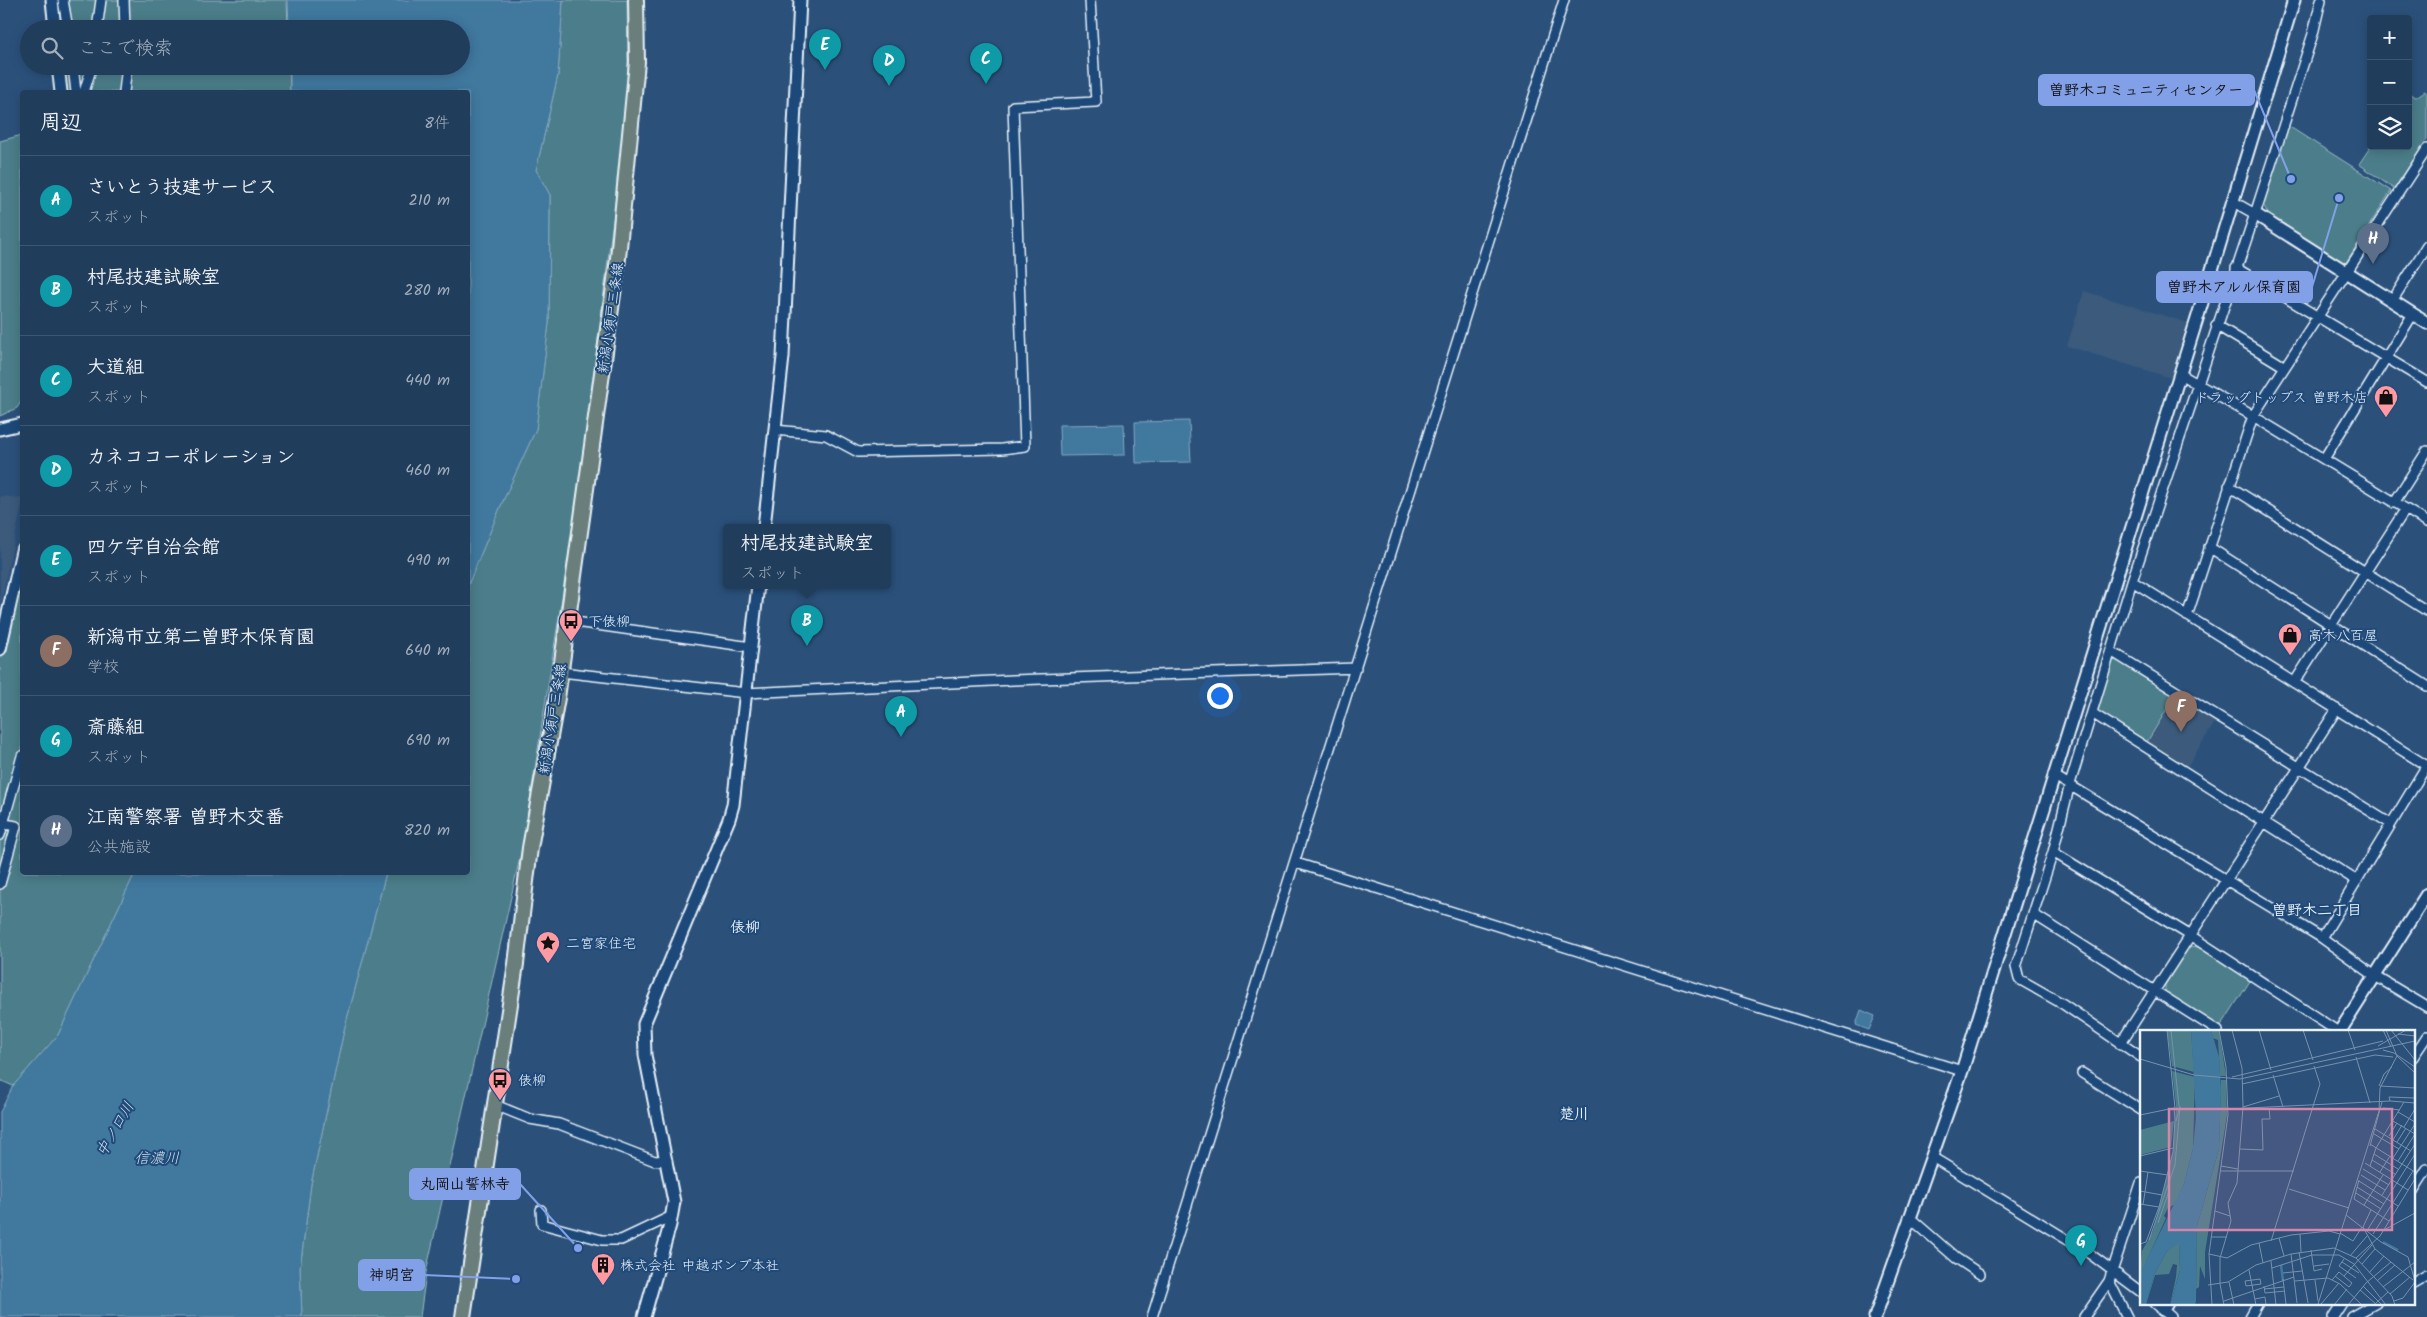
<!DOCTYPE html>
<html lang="ja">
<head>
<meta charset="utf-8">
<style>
  :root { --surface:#203d5c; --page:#2d4865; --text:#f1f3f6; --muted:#a2aebb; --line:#3d5672; --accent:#8abfa5 }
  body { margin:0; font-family:Kalam,"Klee One",sans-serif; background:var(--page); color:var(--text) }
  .controls { position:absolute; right:15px; top:15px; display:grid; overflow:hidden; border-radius:5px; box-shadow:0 2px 12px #0003 }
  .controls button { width:45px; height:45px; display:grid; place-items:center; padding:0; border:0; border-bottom:1px solid var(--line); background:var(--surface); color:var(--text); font:25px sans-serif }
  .you { position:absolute; left:1219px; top:695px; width:18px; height:18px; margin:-12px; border:4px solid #fff; border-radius:50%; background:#1a73e8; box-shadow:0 0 0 8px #1a73e833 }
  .badge { display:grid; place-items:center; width:32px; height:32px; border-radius:50%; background:var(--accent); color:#fff; font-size:16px; font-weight:700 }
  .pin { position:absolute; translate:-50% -41px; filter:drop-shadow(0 1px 2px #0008) }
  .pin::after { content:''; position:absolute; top:26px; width:18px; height:15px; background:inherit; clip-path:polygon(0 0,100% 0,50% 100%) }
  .popup { position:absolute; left:723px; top:524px; width:168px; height:65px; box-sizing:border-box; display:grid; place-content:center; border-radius:5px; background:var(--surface); filter:drop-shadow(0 1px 4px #0005); font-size:16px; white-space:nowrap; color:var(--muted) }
  .popup b { font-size:19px; color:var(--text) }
  .popup::after { content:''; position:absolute; left:50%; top:100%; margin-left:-10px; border:10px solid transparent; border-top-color:var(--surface) }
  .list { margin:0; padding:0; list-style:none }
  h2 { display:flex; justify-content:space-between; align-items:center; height:65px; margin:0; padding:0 20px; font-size:21px }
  h2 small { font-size:16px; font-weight:400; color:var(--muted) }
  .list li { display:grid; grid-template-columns:32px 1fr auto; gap:15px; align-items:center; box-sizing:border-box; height:90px; padding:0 20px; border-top:1px solid var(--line) }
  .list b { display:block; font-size:19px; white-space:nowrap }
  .list p { margin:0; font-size:16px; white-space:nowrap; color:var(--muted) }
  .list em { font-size:16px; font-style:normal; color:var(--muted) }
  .icon { flex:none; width:28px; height:28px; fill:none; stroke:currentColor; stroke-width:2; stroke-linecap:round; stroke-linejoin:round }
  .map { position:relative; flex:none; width:2427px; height:1317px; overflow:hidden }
  .search { position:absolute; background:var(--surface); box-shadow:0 2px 12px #0003; left:20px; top:20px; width:450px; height:55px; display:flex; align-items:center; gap:12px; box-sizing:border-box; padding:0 18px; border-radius:28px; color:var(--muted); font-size:19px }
  .panel { position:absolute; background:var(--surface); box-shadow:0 2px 12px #0003; left:20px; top:90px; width:450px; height:785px; border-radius:5px }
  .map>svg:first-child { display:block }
  .built { fill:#3a5a7c }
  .green { fill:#4b7e8a; stroke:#9ab8c1 }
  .water { fill:#41789e; stroke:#84a8c2 }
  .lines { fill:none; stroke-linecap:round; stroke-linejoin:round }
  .minor-casing { stroke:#e8f1f8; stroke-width:12 }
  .tertiary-casing { stroke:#e8f1f8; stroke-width:15 }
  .primary-casing { stroke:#e8f1f8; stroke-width:18 }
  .minor { stroke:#1f4a7a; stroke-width:9 }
  .tertiary { stroke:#1f4a7a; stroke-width:11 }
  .primary { stroke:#6b7f7c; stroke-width:14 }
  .labels { text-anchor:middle; stroke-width:4; stroke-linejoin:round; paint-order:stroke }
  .street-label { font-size:14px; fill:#e8f1f8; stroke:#1f4a7a }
  .poi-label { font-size:14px; fill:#e8f1f8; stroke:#1f4a7a; text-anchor:start }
  .neighbourhood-label { font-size:15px; font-weight:bold; fill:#e8f1f8; stroke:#1f4a7a }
  .water-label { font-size:15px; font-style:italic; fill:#cfdfea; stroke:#1f4a7a }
  .inset-river { fill:none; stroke:#41789e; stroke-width:2.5 }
  .inset-road { fill:none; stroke:#7791ad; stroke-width:1 }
  .view { fill:#d584aa; fill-opacity:0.15; stroke:#d584aa; stroke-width:2.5 }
  .inset-edge { fill:none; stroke:#e8f1f8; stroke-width:2.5 }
  .leader { fill:none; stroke:#82a0e8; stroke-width:2 }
  .callout-dot { fill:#82a0e8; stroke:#1f4a7a; stroke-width:2 }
  .callout { fill:#82a0e8; stroke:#82a0e8; stroke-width:2 }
  .callout-label { font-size:15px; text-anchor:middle; font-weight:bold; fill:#111 }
</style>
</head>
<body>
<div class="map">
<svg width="2427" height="1317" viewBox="0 0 2427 1317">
  <rect width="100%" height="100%" fill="#2b517b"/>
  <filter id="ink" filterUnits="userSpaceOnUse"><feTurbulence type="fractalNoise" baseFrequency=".02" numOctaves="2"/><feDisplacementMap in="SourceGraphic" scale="10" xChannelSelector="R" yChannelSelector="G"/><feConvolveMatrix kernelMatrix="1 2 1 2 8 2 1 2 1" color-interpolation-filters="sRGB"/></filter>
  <g filter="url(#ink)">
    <path class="built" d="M2084,291L2188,323L2171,378L2067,346Z
      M0,496L22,498V505L0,607Z
      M2175,696L2216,721L2187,767L2147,742Z"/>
    <path class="green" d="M67,0H287L288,29H67Z
      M563,0H627L628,66L622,148L580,483L523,844L426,1272L420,1317H302L300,1268L311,1184L344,1030L386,873L468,872V585L502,503L536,429L549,323L550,195L536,170L558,75Z
      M66,66H289L290,92H66Z
      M2425,91L2427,94V139L2394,189L2359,164L2371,146H2408V93L2416,97Z
      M2285,124L2391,191L2345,264L2269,216L2261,200Z
      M22,135V400L17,408L0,416V141Z
      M22,563V872L135,873L58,1035L13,1086L0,1080V662Z
      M2118,660L2175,696L2147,742L2100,713L2098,709L2112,661Z
      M2189,946L2199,947L2250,981L2220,1028L2165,992V985Z"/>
    <path class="water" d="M288,0H563L558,75L536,170L550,195L549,323L536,429L502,503L468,585V92H290V66H461V29H289Z
      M1189,421L1191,462L1136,463L1135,422Z
      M1124,424L1125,455L1060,456L1059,425Z
      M135,873H386L344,1030L311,1184L300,1268L302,1317H0V1112L13,1086L58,1035Z
      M1861,1010L1875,1016L1869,1030L1856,1025Z"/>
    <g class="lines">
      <g class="minor-casing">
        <path id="minor" d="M63,0L68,29
          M124,0L125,29
          M97,29L101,0
          M73,66L76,92
          M84,92L92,66
          M124,92L127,66
          M2232,201L2255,214
          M2236,268L2427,382
          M2392,301L2427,246
          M2216,325L2285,367
          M2180,374L2253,416L2427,522
          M775,430L826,435L858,452L1002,449L1025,446L1013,106L1096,102L1090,0
          M2324,459L2413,314
          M2229,486L2427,611
          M2394,503L2427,451
          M2209,547L2427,686
          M2132,581L2427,766
          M2187,616L2253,416L2427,149
          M568,621L751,647
          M2111,651L2391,824
          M561,672L746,693L1013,680L1356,668
          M2294,683L2405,510
          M2092,713L2357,881
          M2053,775L2322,938L2375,976L2427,1007
          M0,835L22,756
          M2053,852L2191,936L2337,1031
          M1296,863L1962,1071
          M0,884L16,826L5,824
          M2033,914L2218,1031
          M2322,938L2427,765
          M2120,1044L2337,709
          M2141,1057L2063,1004L2019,979L2016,967L2053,852L2070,784L2132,581L2255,214L2313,34L2321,0
          M2413,1057L2427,1036
          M2082,1073L2141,1110
          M495,1105L530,1119L559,1124L655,1161L667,1160
          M1932,1157L2086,1251L2141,1292
          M2413,1191L2427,1169
          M541,1210L542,1224L602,1240H621L672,1216
          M1909,1217L1956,1258L1980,1274
          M2413,1283L2427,1275
          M2155,1303L2171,1317
          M1152,1317L1564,0
          M2084,1317L2109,1281
          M2127,1317L2109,1281L2141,1183
          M2250,1317L2258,1303
          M2333,1317L2342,1303
          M2351,1317L2376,1303"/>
      </g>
      <g class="tertiary-casing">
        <path id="tertiary" d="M52,0L55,29
          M58,66L61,92
          M2255,214L2427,323
          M0,429L22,424
          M764,527L783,357L800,0
          M0,649L22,551
          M2340,1031L2427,894
          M2163,1310L2167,1303
          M644,1317L670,1225L674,1202L645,1055L644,1024L729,819L733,805L758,585
          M1875,1317L1962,1071L2197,319L2294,0"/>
      </g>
      <g class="primary-casing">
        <path id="primary" d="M463,1317L516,964L530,848L557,698L618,258L637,62L636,0"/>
      </g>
      <use href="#minor" class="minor"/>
      <use href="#tertiary" class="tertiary"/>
      <use href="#primary" class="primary"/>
    </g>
  </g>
  <defs>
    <g id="shop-pin" transform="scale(1.25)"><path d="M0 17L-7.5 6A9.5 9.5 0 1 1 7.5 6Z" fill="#ff9aa2" stroke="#1f4a7a"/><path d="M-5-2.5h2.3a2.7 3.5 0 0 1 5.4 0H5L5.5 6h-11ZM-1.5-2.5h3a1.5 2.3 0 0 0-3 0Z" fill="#111"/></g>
    <g id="bus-pin" transform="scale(1.25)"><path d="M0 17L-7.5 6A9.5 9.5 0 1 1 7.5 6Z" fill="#ff9aa2" stroke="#1f4a7a"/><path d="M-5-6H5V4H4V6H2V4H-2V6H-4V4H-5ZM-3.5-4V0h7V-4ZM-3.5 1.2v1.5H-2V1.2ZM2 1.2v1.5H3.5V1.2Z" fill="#111"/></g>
    <g id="sight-pin" transform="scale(1.25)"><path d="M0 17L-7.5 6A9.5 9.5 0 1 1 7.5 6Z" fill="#ff9aa2" stroke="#1f4a7a"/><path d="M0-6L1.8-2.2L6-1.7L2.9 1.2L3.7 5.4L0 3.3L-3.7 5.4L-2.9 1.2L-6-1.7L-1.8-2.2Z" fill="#111"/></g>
    <g id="building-pin" transform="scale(1.25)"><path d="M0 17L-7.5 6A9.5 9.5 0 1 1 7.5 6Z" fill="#ff9aa2" stroke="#1f4a7a"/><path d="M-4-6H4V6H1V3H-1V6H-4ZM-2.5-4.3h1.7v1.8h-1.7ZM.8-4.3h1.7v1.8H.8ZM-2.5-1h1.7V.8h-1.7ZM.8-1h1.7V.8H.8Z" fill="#111"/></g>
  </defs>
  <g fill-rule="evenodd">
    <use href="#shop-pin" x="2386" y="397"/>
    <use href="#bus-pin" x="571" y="621"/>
    <use href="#shop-pin" x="2290" y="635"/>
    <use href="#sight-pin" x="548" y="943"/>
    <use href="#bus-pin" x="500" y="1080"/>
    <use href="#building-pin" x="603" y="1265"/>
  </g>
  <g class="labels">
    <g class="street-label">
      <text transform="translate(610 318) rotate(-82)" y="5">新潟小須戸三条線</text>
      <text transform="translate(552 719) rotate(-81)" y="5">新潟小須戸三条線</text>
    </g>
    <g class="poi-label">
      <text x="2368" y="402" text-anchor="end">ドラッグトップス 曽野木店</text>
      <text x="588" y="626">下俵柳</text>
      <text x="2308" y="640">高木八百屋</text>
      <text x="566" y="948">二宮家住宅</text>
      <text x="518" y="1085">俵柳</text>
      <text x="620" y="1270">株式会社 中越ポンプ本社</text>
    </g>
    <g class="neighbourhood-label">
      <text x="2317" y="915">曽野木二丁目</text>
      <text x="745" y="932">俵柳</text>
      <text x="1574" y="1119">楚川</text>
    </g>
    <g class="water-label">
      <text transform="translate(115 1129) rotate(-60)" y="5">中ノ口川</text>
      <text x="157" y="1163">信濃川</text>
    </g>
  </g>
  <g transform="translate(2140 1030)">
    <rect width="275" height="275" fill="#2b517b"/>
    <path d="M27,0H51L54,42L32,36ZM71,0H79L86,46H80L78,10L73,8ZM32,41L55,47L53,118L44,154L35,174L28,178L24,186L26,188L0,245L2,221L13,201L33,122L36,75ZM81,50H86L87,85L65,222V249L60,236L59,257L56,259L57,196L79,119ZM34,91L31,117L0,125V100ZM39,212L40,240L30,275L36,247L37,235L33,234L29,244L15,245L6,275L14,245L27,221Z" fill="#4b7e8a"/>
    <path d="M51,0H71L79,27L81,60L79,119L57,196L56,271L55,275H30L40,240L39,213L27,221L14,245L6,275H0L1,241L44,154L53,118L56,88Z" fill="#41789e"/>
    <path class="inset-river" d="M243,212L258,220M141,235L143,251"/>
    <path class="inset-road" d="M27,0L35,78M31,0L39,76M119,0L131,40M163,0L173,30M208,0L215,20M243,0L251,17M246,0L257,26L275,43M251,0L275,30M258,4L275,6M238,16L266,0M243,20L254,23L275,37M216,27L230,73M0,29L54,45L100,49L275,11M133,45L143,77M92,47L243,11M102,54L235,25L253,27M239,56L244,44L252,37M240,56L275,58M250,71L249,67L275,68M103,77L139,66M243,78L260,80M88,79L250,71L275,73M258,82L275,92M0,85L34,78L35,90L33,122L19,177L6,212L0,214M253,91L275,104L258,131M264,97L275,79M235,99L271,121M234,104L259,119M249,106L257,93M253,110L262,95M257,112L266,98M230,114L262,134L275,114M230,116L242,72M100,119L123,120L122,89H130L129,78M234,124L258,139M0,126L33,118M253,128L275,94M232,130L255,144M225,133L268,160M81,136L98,139M230,136L236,118L264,72M223,139L249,155M0,141L28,145M81,141H154M240,142L250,126M221,145L245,160M219,150L214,169L249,191M219,151L258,176M217,157L244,174M149,159L209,178M0,161L22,165M216,163L241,179M242,165L262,134L275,142M0,174L19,177M3,175L8,142M224,175L243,145M231,180L223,197L235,219L273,250M75,181L90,186M206,185L241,212L268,227L275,251M18,193L30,158M228,199L275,124M244,200L275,183M200,203L213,211L222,197M160,204L161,222M233,204L273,141M71,207H87M139,208L144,226M9,210L35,135L40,76L36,91M131,211L180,54L174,36M119,213L123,233M171,220L174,241L182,239M159,222L168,273M69,224L87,228L111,215L151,205L189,201L200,204M151,224L157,273M210,226L227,206M216,228L240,206L275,149M204,229L199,236L216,248M131,231L136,275M202,232L219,243M222,234L235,219M174,236L189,234M132,238L172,225H199L214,234L246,275M109,240L116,275M143,243L162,241M229,243L244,226M204,246L232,215M120,249L121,254L106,256L105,251ZM143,249L146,274M175,250L178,271M192,250L199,242L212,253L209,257L195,246M155,251L188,248L200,254L222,275M237,251L255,235M89,252L94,275M68,255L88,252L116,235L151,224L194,218L216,228L252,266L255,275M124,256L125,263L145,261M223,256L242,275M243,257L275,232M124,259L144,257M220,260L237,275M250,264L270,247M115,269L125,267L126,275M84,271L154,247M254,271L263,268L275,252M236,273L248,262M178,274L239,81L240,58L257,26M181,274L199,253M72,275L69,224L88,85L86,37L79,0M84,275L80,254V228L91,191L88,173L97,153L103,77L102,38L92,0M136,275H187M194,275L207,259M208,275L226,253L251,232"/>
    <path class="view" d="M29,79H252V200H29Z"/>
    <rect width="275" height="275" class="inset-edge"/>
  </g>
  <path class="leader" d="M2291 179L2254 90M2339 198L2312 287M578 1248L520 1184M516 1279L424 1275"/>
  <g class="callout-dot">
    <circle cx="2291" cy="179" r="5"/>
    <circle cx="2339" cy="198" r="5"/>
    <circle cx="578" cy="1248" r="5"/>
    <circle cx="516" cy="1279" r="5"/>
  </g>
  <g class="callout">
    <rect x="2039" y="75" width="215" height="30" rx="5"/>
    <rect x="2157" y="272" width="155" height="30" rx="5"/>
    <rect x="410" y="1169" width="110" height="30" rx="5"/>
    <rect x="359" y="1260" width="65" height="30" rx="5"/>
  </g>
  <g class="callout-label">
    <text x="2146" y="95">曽野木コミュニティセンター</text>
    <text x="2234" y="292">曽野木アルル保育園</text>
    <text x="465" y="1189">丸岡山誓林寺</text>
    <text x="392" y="1280">神明宮</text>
  </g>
</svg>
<div class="controls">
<button>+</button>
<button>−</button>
<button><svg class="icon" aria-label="layers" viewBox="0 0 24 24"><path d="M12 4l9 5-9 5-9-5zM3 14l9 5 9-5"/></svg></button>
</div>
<div class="you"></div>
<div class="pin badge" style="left:901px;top:737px;background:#0f9aa8">A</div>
<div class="pin badge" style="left:807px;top:646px;background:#0f9aa8">B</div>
<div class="popup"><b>村尾技建試験室</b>スポット</div>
<div class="pin badge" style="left:986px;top:84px;background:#0f9aa8">C</div>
<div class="pin badge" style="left:889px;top:86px;background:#0f9aa8">D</div>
<div class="pin badge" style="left:825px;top:70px;background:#0f9aa8">E</div>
<div class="pin badge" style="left:2181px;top:732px;background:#8d6e63">F</div>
<div class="pin badge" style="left:2081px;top:1266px;background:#0f9aa8">G</div>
<div class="pin badge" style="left:2373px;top:264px;background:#5c6f8a">H</div>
<div class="search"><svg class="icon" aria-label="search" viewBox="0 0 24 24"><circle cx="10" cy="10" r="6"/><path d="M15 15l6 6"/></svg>ここで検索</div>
<section class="panel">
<h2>周辺<small>8件</small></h2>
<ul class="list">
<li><span class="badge" style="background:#0f9aa8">A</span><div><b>さいとう技建サービス</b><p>スポット</p></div><em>210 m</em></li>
<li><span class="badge" style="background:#0f9aa8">B</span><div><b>村尾技建試験室</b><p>スポット</p></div><em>280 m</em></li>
<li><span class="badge" style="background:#0f9aa8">C</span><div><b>大道組</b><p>スポット</p></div><em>440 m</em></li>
<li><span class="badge" style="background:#0f9aa8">D</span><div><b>カネココーポレーション</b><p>スポット</p></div><em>460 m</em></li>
<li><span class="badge" style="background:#0f9aa8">E</span><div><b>四ケ字自治会館</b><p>スポット</p></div><em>490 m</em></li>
<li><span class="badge" style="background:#8d6e63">F</span><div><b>新潟市立第二曽野木保育園</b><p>学校</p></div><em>640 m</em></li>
<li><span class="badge" style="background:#0f9aa8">G</span><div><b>斎藤組</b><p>スポット</p></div><em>690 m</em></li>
<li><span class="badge" style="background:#5c6f8a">H</span><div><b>江南警察署 曽野木交番</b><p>公共施設</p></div><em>820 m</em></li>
</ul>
</section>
</div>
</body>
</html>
